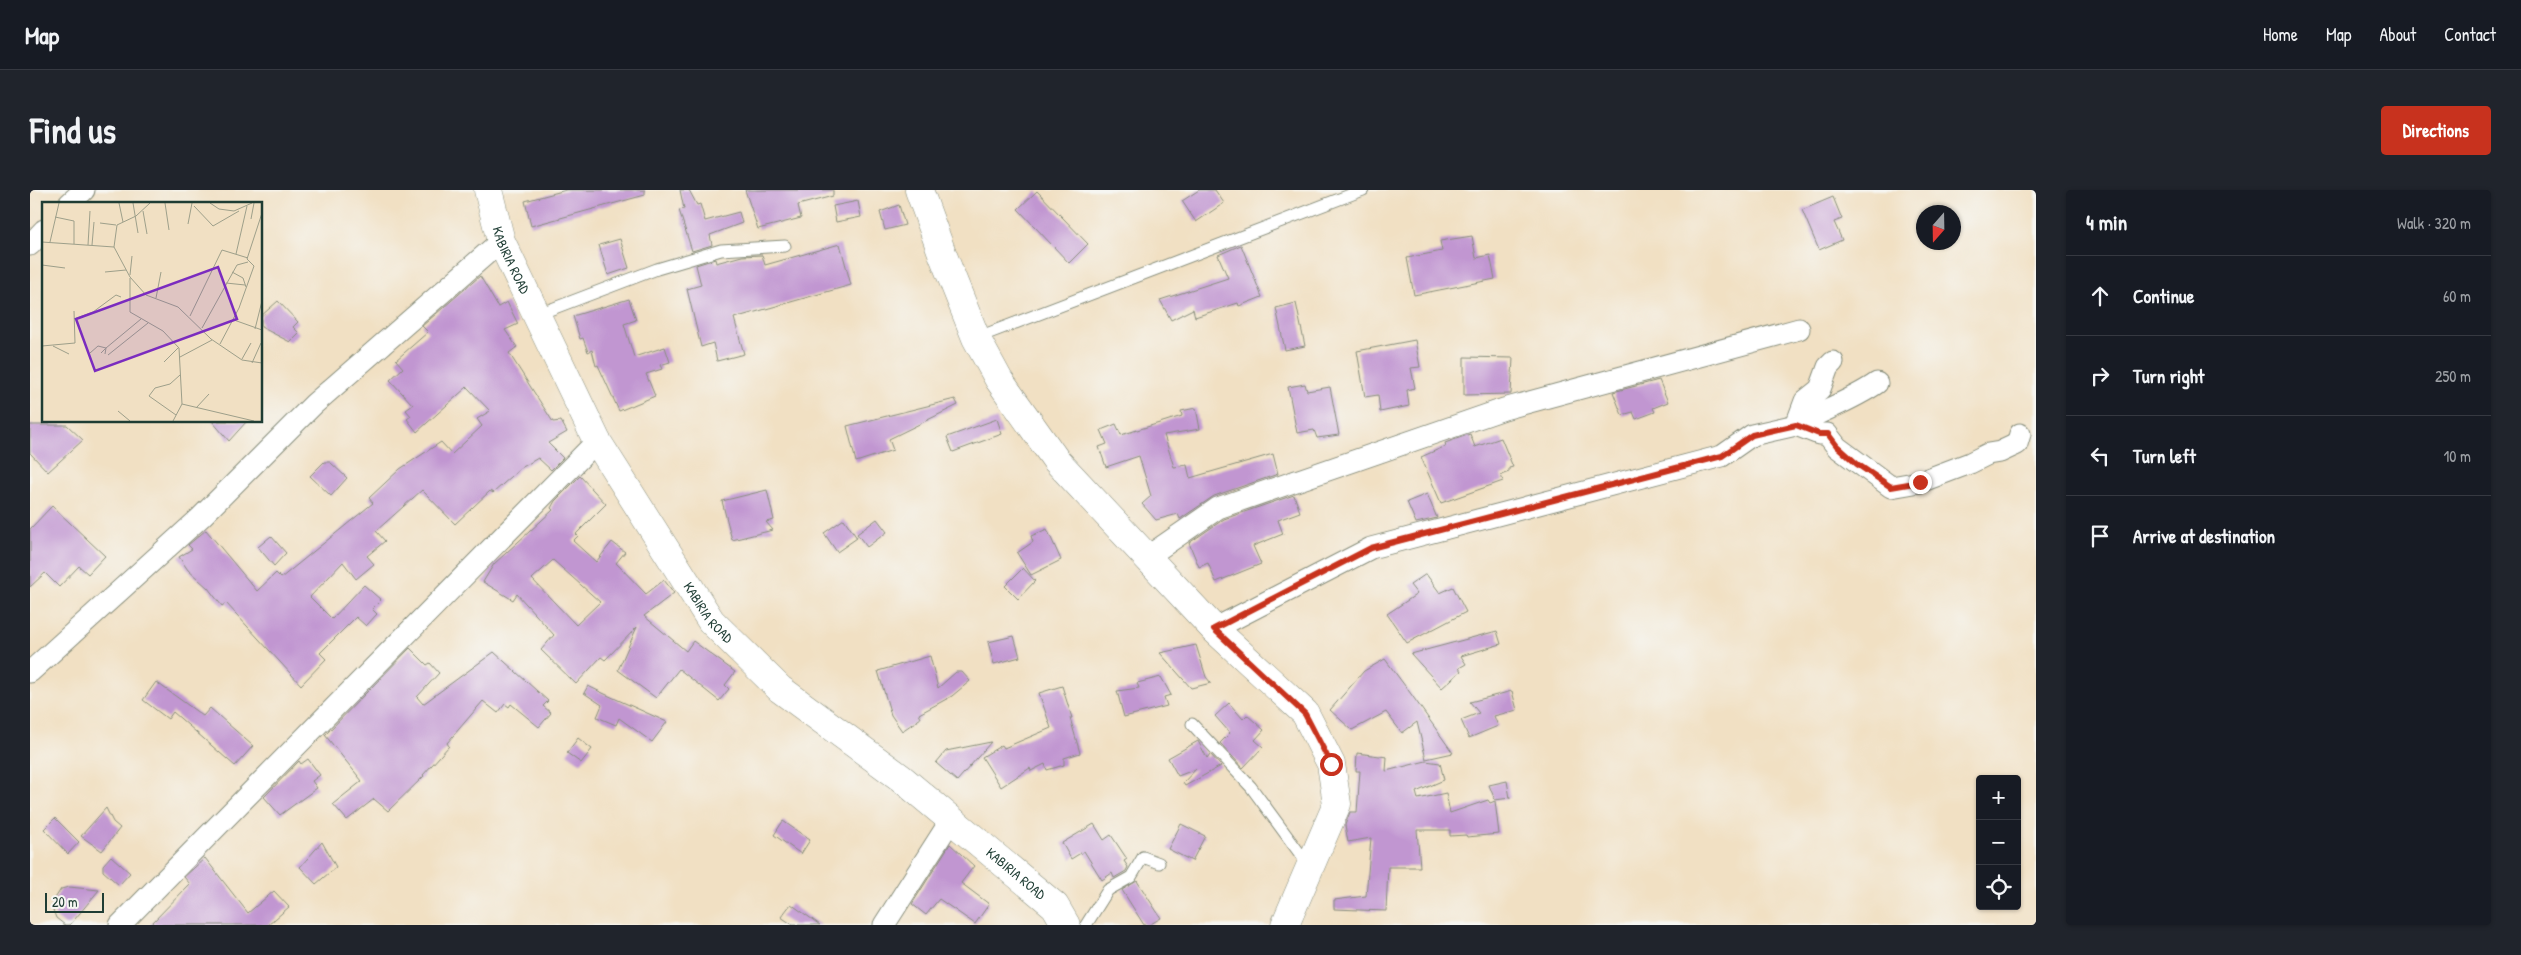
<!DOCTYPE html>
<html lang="en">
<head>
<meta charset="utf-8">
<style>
  :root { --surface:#171b24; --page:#20242c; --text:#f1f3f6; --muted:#9ea1a6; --line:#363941; --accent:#c8321e }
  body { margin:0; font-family:"Patrick Hand",sans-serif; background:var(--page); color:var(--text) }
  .controls { position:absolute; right:15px; bottom:15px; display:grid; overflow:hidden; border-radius:5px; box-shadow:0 1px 4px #0004 }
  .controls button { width:45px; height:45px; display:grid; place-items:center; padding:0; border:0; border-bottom:1px solid var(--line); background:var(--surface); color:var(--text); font:25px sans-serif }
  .compass { position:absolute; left:1886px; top:15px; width:45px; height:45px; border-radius:50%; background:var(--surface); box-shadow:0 1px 4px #0004; rotate:200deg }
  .scale { position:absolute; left:15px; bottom:12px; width:59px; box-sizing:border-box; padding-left:5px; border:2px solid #1f3d34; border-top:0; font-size:14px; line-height:18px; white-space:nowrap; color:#1f3d34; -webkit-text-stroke:4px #f6f6f2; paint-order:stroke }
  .stop { position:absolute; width:15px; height:15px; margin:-11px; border:4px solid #c8321e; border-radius:50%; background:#fff }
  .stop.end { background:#c8321e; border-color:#fff; box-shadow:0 1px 5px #0008 }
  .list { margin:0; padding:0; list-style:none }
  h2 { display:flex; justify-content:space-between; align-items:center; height:65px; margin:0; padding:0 20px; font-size:21px }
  h2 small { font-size:16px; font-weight:400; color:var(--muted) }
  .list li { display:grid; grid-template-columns:32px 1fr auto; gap:15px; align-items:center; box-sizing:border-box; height:80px; padding:0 20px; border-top:1px solid var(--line) }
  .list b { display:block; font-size:19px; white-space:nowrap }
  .list em { font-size:16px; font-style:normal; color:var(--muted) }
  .icon { flex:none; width:28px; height:28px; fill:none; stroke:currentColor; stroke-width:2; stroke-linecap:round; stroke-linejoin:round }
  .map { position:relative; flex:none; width:2006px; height:735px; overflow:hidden; border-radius:5px }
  header { display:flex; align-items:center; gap:30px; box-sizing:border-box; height:70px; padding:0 25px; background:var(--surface); border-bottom:1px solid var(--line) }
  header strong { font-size:24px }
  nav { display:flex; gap:28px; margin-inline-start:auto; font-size:18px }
  .intro { display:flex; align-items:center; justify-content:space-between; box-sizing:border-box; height:120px; padding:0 30px }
  h1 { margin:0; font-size:35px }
  .button { padding:12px 22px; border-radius:5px; background:var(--accent); color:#fff; font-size:18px; font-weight:700 }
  main { display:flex; gap:30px; padding:0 30px }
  aside { flex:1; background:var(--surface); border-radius:5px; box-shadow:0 1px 4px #0004 }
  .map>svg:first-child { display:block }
  .building { fill:#c196d1; fill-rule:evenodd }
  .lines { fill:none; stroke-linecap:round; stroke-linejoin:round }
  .service-casing { stroke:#888e7c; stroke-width:13 }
  .minor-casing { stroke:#888e7c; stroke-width:23 }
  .secondary-casing { stroke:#888e7c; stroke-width:29 }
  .service { stroke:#fff; stroke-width:11 }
  .minor { stroke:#fff; stroke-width:21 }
  .secondary { stroke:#fff; stroke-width:28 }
  .route { stroke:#c8321e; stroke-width:6 }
  .labels { text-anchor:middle; stroke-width:4.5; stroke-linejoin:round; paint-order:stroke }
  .street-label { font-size:14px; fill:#1f3d34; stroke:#f6f6f2 }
  .inset-road { fill:none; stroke:#9d9f8a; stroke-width:1 }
  .view { fill:#7b2cbf; fill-opacity:0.15; stroke:#7b2cbf; stroke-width:2.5 }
  .inset-edge { fill:none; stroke:#1f3d34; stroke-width:2.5 }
</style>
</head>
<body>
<header>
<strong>Map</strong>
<nav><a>Home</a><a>Map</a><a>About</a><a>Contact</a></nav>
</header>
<div class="intro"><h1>Find us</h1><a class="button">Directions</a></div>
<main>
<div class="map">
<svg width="2006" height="735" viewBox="0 0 2006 735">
  <rect width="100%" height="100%" fill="#f6f6f2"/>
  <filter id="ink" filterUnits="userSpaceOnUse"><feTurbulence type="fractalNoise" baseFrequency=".02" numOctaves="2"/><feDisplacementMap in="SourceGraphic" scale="10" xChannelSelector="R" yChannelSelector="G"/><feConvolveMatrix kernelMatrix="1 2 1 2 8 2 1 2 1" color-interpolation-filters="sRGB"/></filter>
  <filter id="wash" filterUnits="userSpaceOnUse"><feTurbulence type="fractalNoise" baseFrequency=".0096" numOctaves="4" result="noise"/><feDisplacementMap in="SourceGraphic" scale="20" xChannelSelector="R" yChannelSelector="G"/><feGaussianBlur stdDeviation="1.12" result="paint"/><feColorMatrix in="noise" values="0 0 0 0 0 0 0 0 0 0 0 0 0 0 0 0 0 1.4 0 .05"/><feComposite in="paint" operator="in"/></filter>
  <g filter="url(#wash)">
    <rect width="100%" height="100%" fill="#f1e0c3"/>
    <g id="blocks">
      <path class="building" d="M536,0H615V5L501,36L495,11Z
        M650,0H659L667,15L670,14L675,31L709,22L712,33L680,45L682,55L662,61L649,20L654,19Z
        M715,0H803V6L768,15L771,28L728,39Z
        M1169,0H1185L1194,13L1166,32L1152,11Z
        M1007,1L1058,54L1039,73L988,19Z
        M1803,7L1812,29L1804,32L1812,50L1789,60L1772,20Z
        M828,11L831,27L806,32L803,16Z
        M869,15L875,35L855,40L850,22Z
        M1442,46L1446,68L1460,65L1465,89L1384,105L1377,68L1412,61L1410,51Z
        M590,49L599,78L578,85L569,55Z
        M810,54L821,95L704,128L714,164L687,171L683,153L671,157L657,99L671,95L666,75L685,69L686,73L712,66L732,65L735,75Z
        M1211,55L1232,107L1209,116L1208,113L1165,127L1163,119L1141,130L1130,110L1198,88L1188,65Z
        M450,86L468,117L477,112L488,134L475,140L487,157L479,163L523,232L531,231L537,242L518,253L533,268L521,280L508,268L491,278L463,303L460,301L425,334L392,300L346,341L355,351L337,366L344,374L326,389L313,372L280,407L302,429L334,395L351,410L342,419L347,424L336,436L326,427L290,463L296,469L271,495L196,413L192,416L178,398L158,380L149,367L162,359L158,355L176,340L227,401L246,383L251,388L343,313L339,308L370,279L411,252L422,264L452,236L447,229L460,221L437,197L387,242L377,229L381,226L376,220L383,215L360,190L373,178L366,170L398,142L392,136Z
        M599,109L606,130L594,134L604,167L635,157L640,172L630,175L632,179L616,184L625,206L589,221L568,175L566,176L562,160L558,162L553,148L550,149L543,126Z
        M248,111L268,132L263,137L269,143L260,152L231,137V126Z
        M1266,113L1275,156L1255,160L1246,118Z
        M1385,150L1390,177L1381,178L1385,198L1377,200L1379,216L1350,222L1348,205L1335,207L1327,161Z
        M1434,167L1483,168L1481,204L1434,205Z
        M1629,190L1638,212L1623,218L1625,222L1606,229L1603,222L1592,225L1583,202Z
        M1275,194L1277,201L1300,197L1309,245L1287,248L1284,240L1267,243L1258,197Z
        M925,209L928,215L859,249L863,260L826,272L817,236Z
        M1166,218L1170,239L1134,245L1144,277L1157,275L1160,288L1243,264L1248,284L1184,306L1150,329L1148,324L1126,330L1112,314L1121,306L1109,266L1076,277L1069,257L1077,254L1071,240L1086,234L1091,245L1152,226L1151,221Z
        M967,229L972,244L923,262L917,247Z
        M182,231H217L199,251Z
        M0,235H37L53,250L18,282L0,263Z
        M1440,244L1445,257L1471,248L1483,277L1479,278V282L1471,285L1473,291L1411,313L1391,267L1416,256L1415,253Z
        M294,272H300L317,288L301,306L280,286Z
        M550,286L576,314L546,344L548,346L543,351L566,372L582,352L595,362L586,373L616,404L634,390L644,403L614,426L656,461L663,451L705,482L695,495L699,499L689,511L649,479L626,508L588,480L607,437L575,470L571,467L546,494L511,460L524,445L487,404L483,410L453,392L464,374L523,320L521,318L525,311ZM523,370L570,412L546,435L502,389Z
        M737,300L744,330L736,332L743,340L702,350L692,311Z
        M1397,304L1407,328L1386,333L1377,312Z
        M1264,305L1270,322L1248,330L1253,344L1223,356L1231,374L1186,392L1178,373L1169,377L1159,353L1194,329Z
        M22,316L75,366L58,384L49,376L29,397L15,383L0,397V339Z
        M814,329L827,348L807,362L794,343Z
        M847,329L857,342L837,357L827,344Z
        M1017,339L1031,370L1001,385L987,363L1003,352L1001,346Z
        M241,346L256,363L244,376L228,357Z
        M993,378L1005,391L988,409L975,396Z
        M1396,384L1410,403L1423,397L1436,422L1377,453L1357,424L1387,404L1380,395Z
        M1467,441L1471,454L1431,466L1436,474L1429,478L1431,481L1412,498L1381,464Z
        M984,446L990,467L964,474L958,452Z
        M1166,455L1176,487L1181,493L1161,498L1130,463Z
        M380,458L397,475L400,473L409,483L387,507L393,514L464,462L518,511L513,516L521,523L509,537L481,514L479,517L475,514L468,523L453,511L417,553L419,556L393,585L394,586L358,621L344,609L317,630L303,614L332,591L295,545Z
        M900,466L908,498L926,482H932L940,491L922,506L889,524L891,528L872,541L861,525L848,481Z
        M1355,469L1381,504L1423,563L1396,569L1387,532L1372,543L1356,522L1322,540L1300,520L1334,481Z
        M1131,487L1141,505L1134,507L1137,516L1094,527L1087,501L1109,498L1107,493Z
        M126,492L173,526L180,518L223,556L205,576L143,522L138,529L113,510Z
        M558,496L577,505L637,532L622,552L589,528L586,535L567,527L572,515L554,503Z
        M1032,496L1042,528H1040L1050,563L1034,568V575L1017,580L1015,574L1001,581L1000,578L971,597L952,567L972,555L974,558L1021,538L1009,503Z
        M1482,501L1487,520L1464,526L1468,536L1439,548L1431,530L1449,523L1440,512Z
        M1199,513L1213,529L1217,525L1234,540L1225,550L1233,557L1213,578L1190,553L1200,543L1185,526Z
        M548,548L562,559L551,573L537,563Z
        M1168,551L1177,568L1180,564L1191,576L1155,596L1153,593L1166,579L1148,586L1138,568Z
        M961,552L927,591L906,573L916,561Z
        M1327,563L1357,567L1356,581L1396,571L1410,573L1414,590L1386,602L1388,609L1416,603L1420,623L1458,610L1460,613L1465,611L1469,644L1437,647L1436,645L1420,646V640H1387L1390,677H1358L1356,721L1304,719V710L1336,706L1341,648L1318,652L1315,635L1320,622H1327L1330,581H1326Z
        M278,569L290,585L282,591L287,598L250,625L234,607L269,571L271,574Z
        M1477,591L1480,608L1465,610L1459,595Z
        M76,618L83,632L90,638L72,661L51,646Z
        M25,628L49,652L38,664L14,639Z
        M753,631L780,650L771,664L744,645Z
        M1064,634L1074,650L1081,645L1097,669L1094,671L1098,677L1096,681L1084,688L1082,683L1072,690L1054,661L1041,669L1032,653Z
        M1151,634L1175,646L1162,671L1138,659Z
        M292,652L306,677L286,694L270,677Z
        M920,654L944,676L931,693L959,714L945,734L909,709L896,725L882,714Z
        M81,666L100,683L89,695L73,681V675Z
        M175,668L218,723L244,701L259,717L238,735H120L160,694L154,687Z
        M1107,691L1131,728L1119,735H1114L1092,700Z
        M39,697L69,700L40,735H35L26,728L23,720L24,710L31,699Z
        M761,714L790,735H763L751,727Z"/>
    </g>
  </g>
  <g filter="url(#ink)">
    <use href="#blocks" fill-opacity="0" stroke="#888e7c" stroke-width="1"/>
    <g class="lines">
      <g class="service-casing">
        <path id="service" d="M506,125L627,79L691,60L755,56
          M946,148L1333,0
          M1162,534L1221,597L1279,676
          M1056,735L1078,700L1101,687L1113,667L1129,673"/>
      </g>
      <g class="minor-casing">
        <path id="minor" d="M39,14L54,0
          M0,55L14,40
          M1766,235L1789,244H1797L1807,257L1861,297L1890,292L1940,273L1958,264L1970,262L1987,254L1990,244
          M1766,235C1793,220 1823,210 1847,193
          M1117,367L1188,318L1474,219L1769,139
          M1184,439L1341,358L1692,266L1722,245L1766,235L1775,211L1790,199L1798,177L1803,172
          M0,482L171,327L284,214L471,51
          M90,735L567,251
          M854,735L921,630"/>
      </g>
      <g class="secondary-casing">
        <g id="secondary">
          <path id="s1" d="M458,0L471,51L567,251L681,431L750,499L871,588L1025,716L1036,735"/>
          <path d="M889,0L912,63L946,148L969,190L1026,270L1184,439L1275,523L1301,574L1307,614L1255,735"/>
        </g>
      </g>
      <use href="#service" class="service"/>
      <use href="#minor" class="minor"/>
      <use href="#secondary" class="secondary"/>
    </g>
  </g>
  <g class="lines" filter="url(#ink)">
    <path class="route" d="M1301,574L1275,524L1184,439L1341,358L1692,266L1722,245L1766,235L1789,244H1798L1807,256L1827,274L1861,297L1890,292"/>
  </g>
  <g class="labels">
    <g class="street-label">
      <text dy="5" stroke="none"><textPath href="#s1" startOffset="74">KABIRIA ROAD</textPath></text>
      <text dy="5" stroke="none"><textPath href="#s1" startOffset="479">KABIRIA ROAD</textPath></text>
      <text dy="5" stroke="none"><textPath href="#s1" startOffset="884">KABIRIA ROAD</textPath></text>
    </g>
  </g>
  <g transform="translate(12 12)">
    <rect width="220" height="220" fill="#f1e0c3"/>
    <path class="inset-road" d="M77,1L81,20M91,1L96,31M123,1L127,28M168,1L177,7L192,9L210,1M152,4L171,24L197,9M101,9L105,32M13,15L32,19V42M209,17L212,1M58,21L74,23M146,22L150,1M0,40L72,45L88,75L104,93L136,105L169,137L200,158L220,161M8,40L17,1M46,43L48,9M50,43L52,20M72,45L75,23L94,14L108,1M194,52L205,4M0,63L23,66M63,70L84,68M190,70L201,76L204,85M88,73L90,54M88,76V110L121,129L137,146L140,202L131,219M184,81L203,83M114,96L119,70M148,114L180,48L206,56M32,117L51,110L74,93L79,95M192,118L220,128M160,126L195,63L206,60M213,127L220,99M178,142L197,106L212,64L205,57L220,11M0,144L33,141L32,109M11,144L27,152M48,151L56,144L64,146L59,151M63,152L64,146L99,117M66,153L106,121M138,155L170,138M200,157L209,141M122,160L136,146M210,161L219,141M140,202L212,219M154,206L167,192M76,209L88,219M134,213L107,194L113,186L128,182L138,173"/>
    <path class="view" d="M176,65L195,117L53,169L34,117Z"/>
    <rect width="220" height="220" class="inset-edge"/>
  </g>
</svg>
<div class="controls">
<button>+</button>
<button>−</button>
<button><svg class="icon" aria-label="locate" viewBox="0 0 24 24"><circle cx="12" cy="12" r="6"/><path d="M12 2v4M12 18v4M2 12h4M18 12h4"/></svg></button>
</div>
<svg class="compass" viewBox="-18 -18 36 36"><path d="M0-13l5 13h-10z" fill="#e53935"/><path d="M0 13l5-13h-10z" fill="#9ea1a6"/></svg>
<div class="scale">20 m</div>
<div class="stop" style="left:1301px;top:574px"></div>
<div class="stop end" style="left:1890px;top:292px"></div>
</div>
<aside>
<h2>4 min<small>Walk · 320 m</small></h2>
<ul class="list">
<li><svg class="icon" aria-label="ahead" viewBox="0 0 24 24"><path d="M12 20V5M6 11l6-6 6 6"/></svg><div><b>Continue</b></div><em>60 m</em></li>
<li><svg class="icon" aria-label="right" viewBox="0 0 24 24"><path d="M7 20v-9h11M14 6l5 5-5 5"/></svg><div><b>Turn right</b></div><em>250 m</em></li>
<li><svg class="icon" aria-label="left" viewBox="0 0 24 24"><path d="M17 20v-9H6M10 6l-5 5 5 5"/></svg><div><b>Turn left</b></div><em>10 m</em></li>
<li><svg class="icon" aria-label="arrive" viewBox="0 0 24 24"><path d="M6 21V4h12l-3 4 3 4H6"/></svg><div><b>Arrive at destination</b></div></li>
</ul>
</aside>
</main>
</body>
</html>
